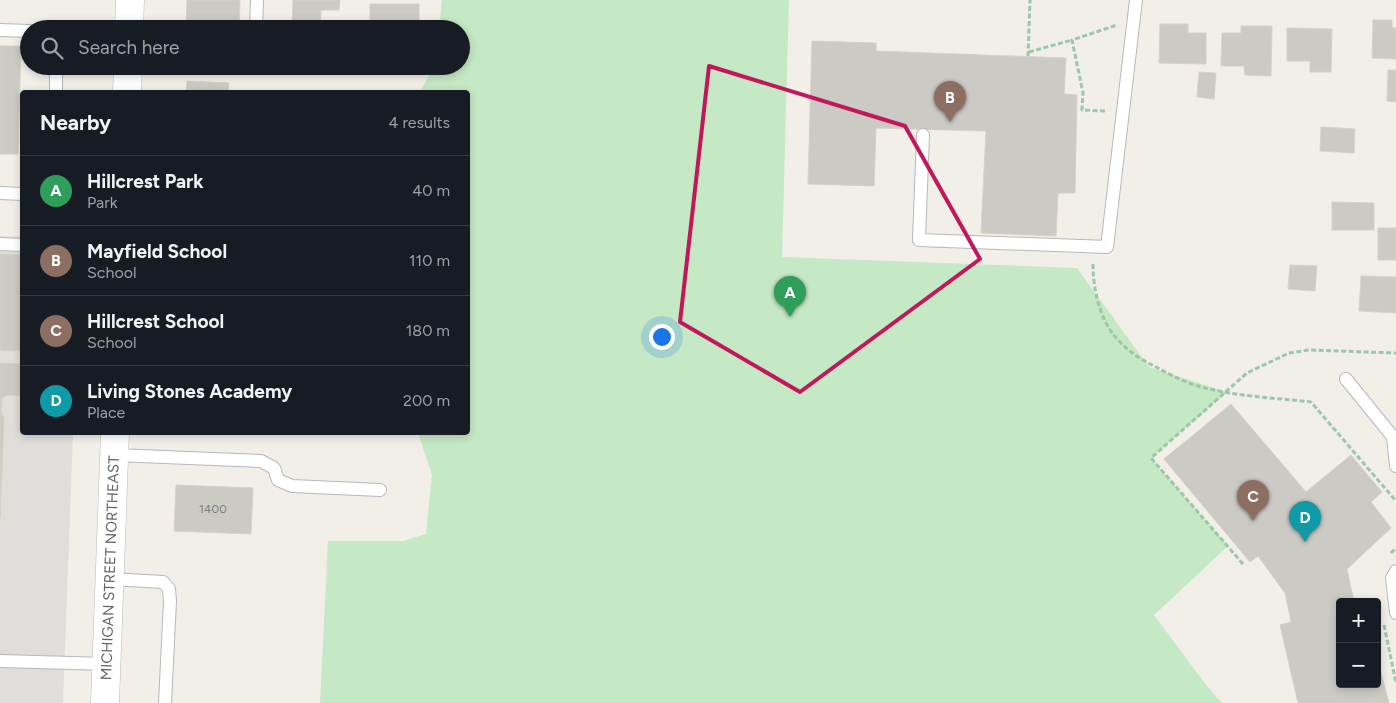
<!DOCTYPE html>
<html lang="en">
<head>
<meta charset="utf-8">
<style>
  :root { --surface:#171b24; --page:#242831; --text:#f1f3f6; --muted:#9ea1a6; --line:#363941; --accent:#ea4335 }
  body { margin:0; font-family:Figtree,sans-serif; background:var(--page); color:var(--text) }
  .controls { position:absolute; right:15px; bottom:15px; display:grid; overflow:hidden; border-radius:5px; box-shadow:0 2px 8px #0003 }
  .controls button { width:45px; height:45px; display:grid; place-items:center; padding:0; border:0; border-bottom:1px solid var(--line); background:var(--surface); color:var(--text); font:25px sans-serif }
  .you { position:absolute; left:661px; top:336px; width:18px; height:18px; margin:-12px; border:4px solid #fff; border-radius:50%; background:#1a73e8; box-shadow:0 0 0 8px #1a73e833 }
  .badge { display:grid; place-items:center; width:32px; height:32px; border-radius:50%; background:var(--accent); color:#fff; font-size:16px; font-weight:700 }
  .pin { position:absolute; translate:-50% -41px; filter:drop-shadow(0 1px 2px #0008) }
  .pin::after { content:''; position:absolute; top:26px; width:18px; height:15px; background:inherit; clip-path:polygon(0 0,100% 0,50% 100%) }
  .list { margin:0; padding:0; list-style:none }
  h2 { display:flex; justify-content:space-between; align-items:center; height:65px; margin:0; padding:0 20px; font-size:21px }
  h2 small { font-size:16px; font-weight:400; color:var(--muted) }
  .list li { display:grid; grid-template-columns:32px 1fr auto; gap:15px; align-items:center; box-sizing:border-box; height:70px; padding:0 20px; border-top:1px solid var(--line) }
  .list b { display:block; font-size:19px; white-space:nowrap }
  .list p { margin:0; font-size:16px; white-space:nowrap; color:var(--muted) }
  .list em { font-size:16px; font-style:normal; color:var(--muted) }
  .icon { flex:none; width:28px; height:28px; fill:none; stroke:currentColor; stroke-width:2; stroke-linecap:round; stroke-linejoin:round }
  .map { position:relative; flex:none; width:1396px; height:703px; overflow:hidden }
  .search { position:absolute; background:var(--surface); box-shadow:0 2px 8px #0003; left:20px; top:20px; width:450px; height:55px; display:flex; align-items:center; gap:12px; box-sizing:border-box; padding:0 18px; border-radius:28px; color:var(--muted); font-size:19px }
  .panel { position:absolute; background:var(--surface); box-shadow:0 2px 8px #0003; left:20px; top:90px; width:450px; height:345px; border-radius:5px }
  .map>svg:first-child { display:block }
  .industrial { fill:#e0deda }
  .green { fill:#c5e8c5 }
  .building { fill:#cccac5; stroke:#d6d1c6 }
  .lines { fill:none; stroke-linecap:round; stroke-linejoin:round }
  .lane-casing { stroke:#b5b8bc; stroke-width:14 }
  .secondary-casing { stroke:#b6babf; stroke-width:29 }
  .path { stroke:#9cc7a9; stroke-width:3; stroke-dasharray:5 2.5; stroke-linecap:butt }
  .lane { stroke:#fff; stroke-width:12 }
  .secondary { stroke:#fff; stroke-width:28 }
  .marked { fill:none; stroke:#c2185b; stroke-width:4; stroke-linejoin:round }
  .labels { text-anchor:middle; stroke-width:4; stroke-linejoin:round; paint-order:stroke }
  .number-label { font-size:12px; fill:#7a7d7f }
  .street-label { font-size:15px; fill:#5f6368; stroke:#fff }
</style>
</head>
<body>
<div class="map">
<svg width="1396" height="703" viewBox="0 0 1396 703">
  <rect width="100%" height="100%" fill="#f1efe8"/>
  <path class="industrial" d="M0,236L22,237V432L73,433L63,703H0Z"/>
  <path class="green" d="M442,0H789L782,257L1077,268L1149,367L1227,392L1151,458L1228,546L1154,615L1206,685L1222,703H320L328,541H403L426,534L432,475L420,439L419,433L468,432V92H420L434,66H461V29H439Z"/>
  <path class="building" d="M187,0H240L239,29H186Z
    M293,0H340L339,10H321L320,29H292Z
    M370,4H419V29H370Z
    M1373,20H1392V28H1396V59L1372,58Z
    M1160,24H1188V33H1206V64L1159,63Z
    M1241,26H1272L1271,76L1245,75L1244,66H1221L1222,33H1241Z
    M1287,28L1332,29L1331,72H1310V61H1287Z
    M812,41L876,43V51L1066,58L1064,94L1077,95L1075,193H1058L1056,236L981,233L986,131L876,128L874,186L808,184Z
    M0,46H21L18,154H0Z
    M1388,70H1396V102L1387,101Z
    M1199,72L1216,73L1214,99L1197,97Z
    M187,81L229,83L228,92H186Z
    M1321,127L1355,129L1354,153L1320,151Z
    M1332,202L1374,203V230H1332Z
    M1378,228H1396V260H1378Z
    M0,254L22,255V351L0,350Z
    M1290,265L1317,266L1315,291L1288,289Z
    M1361,276L1396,277V313L1359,311Z
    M0,363L22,364V396L7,395L2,398L1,411L4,419L0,518Z
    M1231,404L1306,492L1351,455L1382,492L1371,502L1391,528L1347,569L1354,602H1340V684H1377V657L1389,703H1298L1280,625L1291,622L1285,593L1258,556L1250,562L1164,459Z
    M176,485L253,488L251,534L174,531Z"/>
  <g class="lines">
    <g class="lane-casing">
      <path id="lane" d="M256,29L257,0
        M0,30L29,31
        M56,66V92
        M923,135L919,240L1107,247L1136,0
        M0,193L22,194
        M0,244L22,245
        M1346,379L1393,437L1396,466
        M115,455L261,461L274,468L278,480L292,486L380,490
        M1396,571L1392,578L1396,613
        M110,579L163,582L169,589L170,601L165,703
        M0,661L107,664"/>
    </g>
    <g class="secondary-casing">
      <path id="secondary" d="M129,29L130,0
        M127,92L128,66
        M105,703L115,432"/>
    </g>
    <path class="path" d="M1029,52L1072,40
      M1028,56L1030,0
      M1105,111L1082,110L1083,93L1072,40L1117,25
      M1093,264C1093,292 1101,325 1122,344C1132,354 1144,361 1156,367C1169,374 1184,382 1198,386C1231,396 1276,398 1311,402L1396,501
      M1391,553L1396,548
      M1243,564L1151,458L1247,373L1289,353L1309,350L1396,353
      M1384,625L1396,683"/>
    <use href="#lane" class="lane"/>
    <use href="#secondary" class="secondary"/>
  </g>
  <path class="marked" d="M709,66L905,126L980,259L800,392L680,322Z"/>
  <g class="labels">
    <g class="number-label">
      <text x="213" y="513">1400</text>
    </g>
    <g class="street-label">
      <text transform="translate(110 568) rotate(-88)" y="5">MICHIGAN STREET NORTHEAST</text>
    </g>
  </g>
</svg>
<div class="controls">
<button>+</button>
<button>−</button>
</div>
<div class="you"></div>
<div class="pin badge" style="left:790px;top:317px;background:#2e9e5b">A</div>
<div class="pin badge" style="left:950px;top:122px;background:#8d6e63">B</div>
<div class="pin badge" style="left:1253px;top:521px;background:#8d6e63">C</div>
<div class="pin badge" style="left:1305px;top:542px;background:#0f9aa8">D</div>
<div class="search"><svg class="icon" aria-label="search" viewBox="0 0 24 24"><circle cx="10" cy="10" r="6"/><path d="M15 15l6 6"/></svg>Search here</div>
<section class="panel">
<h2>Nearby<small>4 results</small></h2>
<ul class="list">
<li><span class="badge" style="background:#2e9e5b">A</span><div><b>Hillcrest Park</b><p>Park</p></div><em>40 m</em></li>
<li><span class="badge" style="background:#8d6e63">B</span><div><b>Mayfield School</b><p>School</p></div><em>110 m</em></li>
<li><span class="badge" style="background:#8d6e63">C</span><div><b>Hillcrest School</b><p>School</p></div><em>180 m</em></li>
<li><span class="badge" style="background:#0f9aa8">D</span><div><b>Living Stones Academy</b><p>Place</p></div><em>200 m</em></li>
</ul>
</section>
</div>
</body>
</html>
